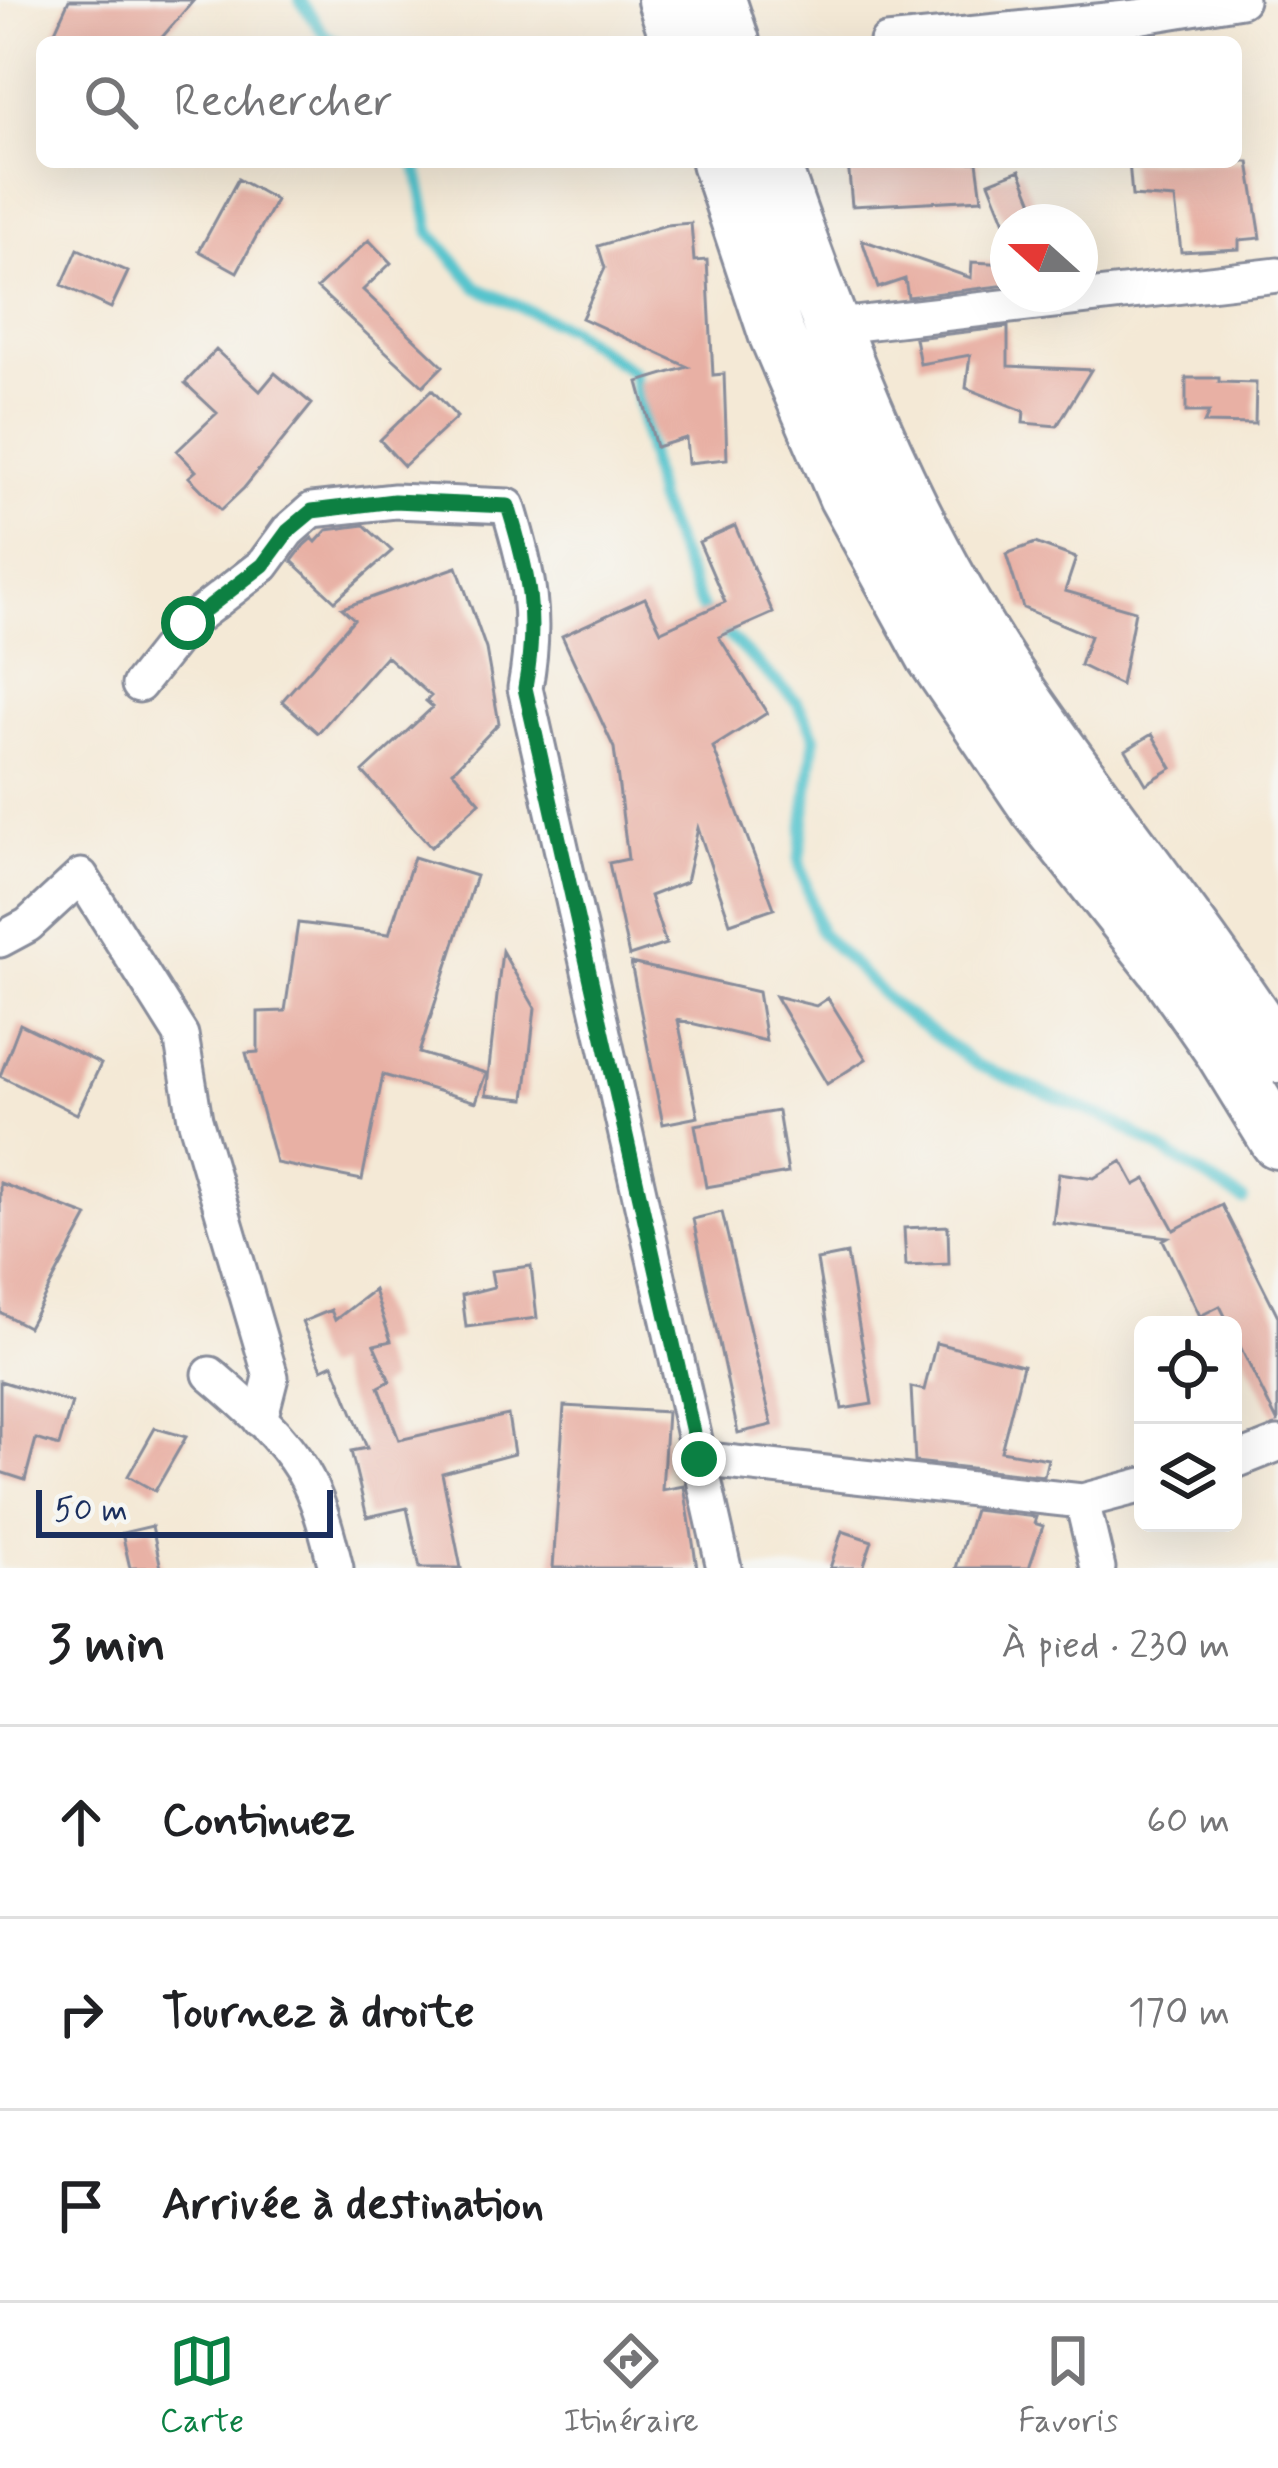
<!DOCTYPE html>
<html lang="fr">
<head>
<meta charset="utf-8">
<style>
  :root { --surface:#fff; --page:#f6f6f6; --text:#202124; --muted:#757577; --line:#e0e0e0; --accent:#0b8043 }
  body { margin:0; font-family:Mynerve,sans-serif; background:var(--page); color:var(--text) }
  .controls { position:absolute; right:36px; bottom:36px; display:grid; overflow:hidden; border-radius:18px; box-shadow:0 12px 48px #0002 }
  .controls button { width:108px; height:108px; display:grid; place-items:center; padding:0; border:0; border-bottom:3px solid var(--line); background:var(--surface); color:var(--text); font:60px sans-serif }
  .compass { position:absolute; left:990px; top:204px; width:108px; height:108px; border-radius:50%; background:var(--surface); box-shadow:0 12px 48px #0002; rotate:291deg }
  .scale { position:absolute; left:36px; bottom:30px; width:297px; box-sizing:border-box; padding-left:12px; border:6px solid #1b2f5e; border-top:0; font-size:33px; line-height:42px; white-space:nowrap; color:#1b2f5e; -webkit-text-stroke:9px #f6f6f2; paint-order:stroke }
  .stop { position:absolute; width:36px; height:36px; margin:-27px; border:9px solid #0b8043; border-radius:50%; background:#fff }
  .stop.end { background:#0b8043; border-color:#fff; box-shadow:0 3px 12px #0008 }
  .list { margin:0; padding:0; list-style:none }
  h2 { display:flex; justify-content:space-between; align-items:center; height:156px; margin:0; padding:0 48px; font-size:51px }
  h2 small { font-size:39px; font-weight:400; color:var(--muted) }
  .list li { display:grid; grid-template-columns:78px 1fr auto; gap:36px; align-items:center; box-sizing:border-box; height:192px; padding:0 48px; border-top:3px solid var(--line) }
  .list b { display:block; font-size:45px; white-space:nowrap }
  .list em { font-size:39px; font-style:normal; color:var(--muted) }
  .icon { flex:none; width:66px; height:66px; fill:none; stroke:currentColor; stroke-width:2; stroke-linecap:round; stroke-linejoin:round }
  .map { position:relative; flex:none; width:1278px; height:1568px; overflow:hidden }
  .search { position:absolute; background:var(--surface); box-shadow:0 12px 48px #0002; left:36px; right:36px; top:36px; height:132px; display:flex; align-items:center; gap:30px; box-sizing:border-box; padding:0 42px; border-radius:18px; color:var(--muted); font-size:45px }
  .sheet { height:732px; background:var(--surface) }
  nav { display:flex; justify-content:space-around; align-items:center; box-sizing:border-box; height:168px; border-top:3px solid var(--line); background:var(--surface); font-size:33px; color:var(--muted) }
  nav a { display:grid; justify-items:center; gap:6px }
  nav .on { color:var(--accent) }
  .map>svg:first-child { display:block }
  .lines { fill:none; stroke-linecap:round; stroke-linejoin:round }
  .stream { stroke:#57c4cd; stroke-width:12 }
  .building { fill:#e8b0a4 }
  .minor-casing { stroke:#888c9a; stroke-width:39 }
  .primary-casing { stroke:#888c9a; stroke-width:60 }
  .minor { stroke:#fff; stroke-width:33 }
  .primary { stroke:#fff; stroke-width:54 }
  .route { stroke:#0b8043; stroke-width:15 }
</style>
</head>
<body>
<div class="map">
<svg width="1278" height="1568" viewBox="0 0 1278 1568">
  <rect width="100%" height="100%" fill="#f6f6f2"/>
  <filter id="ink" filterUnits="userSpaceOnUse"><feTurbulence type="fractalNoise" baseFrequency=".00833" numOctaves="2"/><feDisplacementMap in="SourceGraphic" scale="24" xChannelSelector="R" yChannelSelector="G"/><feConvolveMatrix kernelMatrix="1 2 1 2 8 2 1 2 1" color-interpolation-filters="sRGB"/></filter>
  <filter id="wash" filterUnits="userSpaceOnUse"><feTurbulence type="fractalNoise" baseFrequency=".004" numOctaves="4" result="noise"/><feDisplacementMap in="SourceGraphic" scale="48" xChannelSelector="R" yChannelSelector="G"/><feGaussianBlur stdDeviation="2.7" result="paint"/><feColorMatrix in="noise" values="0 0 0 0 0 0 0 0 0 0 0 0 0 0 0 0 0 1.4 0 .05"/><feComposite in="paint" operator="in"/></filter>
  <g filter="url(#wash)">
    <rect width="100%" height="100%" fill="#f4e9d6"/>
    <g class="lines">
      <path class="stream" d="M300,0L324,34L337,42
        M416,162L431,233L478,288L569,329L633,372L657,500L703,611L797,702L815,736L799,861L820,932L896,1007L977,1065L1116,1122L1243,1200"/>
    </g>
    <g id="blocks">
      <path class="building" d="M69,0H194L158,42H50Z
        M848,162H977L982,199L852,206Z
        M1129,162H1249L1261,238L1239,240V249L1181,252L1175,199L1132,196Z
        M1020,170L1041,222H1005L989,182Z
        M238,179L276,200L237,272L199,251Z
        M691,223L694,261L707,260L713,375L724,374L727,459L688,463L686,438L656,447L638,382L688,367L582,318L605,268L598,246L666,225Z
        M369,240L391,263L363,290L443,366L423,386L317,288Z
        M862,240L971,278L972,262L1008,264V285L908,297L905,279L878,288Z
        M78,249L128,272L111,308L62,285Z
        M1008,327V366L1091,370L1057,426L1023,423L1024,411L966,388L970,355L920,364L915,338Z
        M216,350L260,391L275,373L312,404L244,488L221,510L189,477L196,471L177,451L217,413L185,383Z
        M1186,378H1219V382L1256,383L1255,424L1204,423L1209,412H1186Z
        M432,390L457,417L404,466L380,440Z
        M364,525L392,551L335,601L292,561L304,545L312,538L316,542L327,530Z
        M735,526L773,613L719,637L767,713L713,747L774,908L730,923L698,828L686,882L650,896L666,944L629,956L609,863L628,859L614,748L562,636L645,598L661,631L725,602L699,542Z
        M1035,543L1076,558L1065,591L1135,611L1121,685L1080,665L1090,636L1023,608L1006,554Z
        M457,567L486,649L499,723L453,771L480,802L431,847L363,772L433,707L426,701L431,696L386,656L318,733L282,701L354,619L342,608Z
        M1152,734L1172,768L1146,784L1126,750Z
        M414,857L476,876L419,1053L486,1073L476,1102L383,1075L362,1180L276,1163L246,1053L258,1052V1012L285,1011L298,923L389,934Z
        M502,951L535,1008L525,1099L486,1095Z
        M631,963L758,992L766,1041L678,1020L698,1117L663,1124Z
        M775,996L816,1006L828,998L866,1059L827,1084Z
        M20,1024L101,1064L77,1114L0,1076Z
        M778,1111L788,1173L706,1187L695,1125Z
        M1122,1161L1135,1185L1146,1179L1174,1230L1222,1205L1278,1316V1423L1220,1306L1200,1316L1163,1240L1168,1237L1053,1223L1059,1173L1094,1178Z
        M0,1183L88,1216L28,1327L0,1312Z
        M722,1212L772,1425L738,1433L693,1219Z
        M948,1226L949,1264L906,1266L904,1228Z
        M847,1254L872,1404L842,1409L817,1260Z
        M531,1266L537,1318L466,1327L462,1295L494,1287L491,1271Z
        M374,1290L391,1341L374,1345L390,1381L379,1387L399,1440L508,1415L514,1454L442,1473L461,1568H420L407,1508L367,1517L351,1451L367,1448L333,1364L322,1369L302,1322L331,1310L335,1320Z
        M936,1343L1023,1365L1001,1451L1048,1459L1044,1476L915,1462L911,1387L924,1390Z
        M0,1381L72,1403L59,1446L36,1439L25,1480L0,1472Z
        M564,1406L667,1412L662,1490L684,1486L697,1568H553Z
        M155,1428L186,1437L155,1491L128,1476Z
        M974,1510L1036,1517L1034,1523L1043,1526L1029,1568H956Z
        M152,1526L161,1568H130L122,1533Z
        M842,1531L872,1541L863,1568H830Z"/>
    </g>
  </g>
  <g filter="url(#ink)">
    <use href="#blocks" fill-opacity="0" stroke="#888c9a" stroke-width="3"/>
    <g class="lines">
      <g class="minor-casing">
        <path id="minor" d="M887,42L1137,17L1241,0
          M829,327L1278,275
          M139,685L188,623L263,565L288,531L312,510L395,501L508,506C529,574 538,617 525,688L724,1568
          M0,940L28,925L81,876L181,1035L195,1119L271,1377L260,1420
          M210,1374C242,1402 279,1432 302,1470C319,1498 328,1536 336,1568
          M699,1459L1082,1501L1143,1485
          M1233,1462L1278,1444
          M1082,1501L1098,1568"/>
      </g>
      <g class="primary-casing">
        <path id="primary" d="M665,0L679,42
          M718,0L732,42
          M719,162L776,333L846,496L934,656L1037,807L1167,971L1222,1050L1278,1141
          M772,162C833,339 899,511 1002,668C1090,800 1192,922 1278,1055"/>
      </g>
      <use href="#minor" class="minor"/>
      <use href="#primary" class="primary"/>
    </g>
  </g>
  <g class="lines" filter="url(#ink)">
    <path class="route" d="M188,623L263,565L288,531L312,511L394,501L508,506C529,574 538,617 525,688L699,1459"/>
  </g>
</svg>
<div class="controls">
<button><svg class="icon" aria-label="locate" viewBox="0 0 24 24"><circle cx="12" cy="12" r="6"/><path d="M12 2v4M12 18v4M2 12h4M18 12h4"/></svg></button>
<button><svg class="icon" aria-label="layers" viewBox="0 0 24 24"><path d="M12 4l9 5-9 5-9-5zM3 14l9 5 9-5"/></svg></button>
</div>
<svg class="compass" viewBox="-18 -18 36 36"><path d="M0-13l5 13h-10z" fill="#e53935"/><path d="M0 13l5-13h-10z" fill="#757577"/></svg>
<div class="scale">50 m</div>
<div class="stop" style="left:188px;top:623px"></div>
<div class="stop end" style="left:699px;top:1459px"></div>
<div class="search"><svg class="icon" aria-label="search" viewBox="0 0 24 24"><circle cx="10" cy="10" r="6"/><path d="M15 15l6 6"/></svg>Rechercher</div>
</div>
<section class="sheet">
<h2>3 min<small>À pied · 230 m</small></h2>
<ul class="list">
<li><svg class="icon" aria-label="ahead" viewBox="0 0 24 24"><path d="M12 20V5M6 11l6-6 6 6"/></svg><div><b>Continuez</b></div><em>60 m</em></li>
<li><svg class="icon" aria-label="right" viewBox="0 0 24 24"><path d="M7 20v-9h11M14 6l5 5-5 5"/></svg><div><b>Tournez à droite</b></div><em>170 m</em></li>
<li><svg class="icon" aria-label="arrive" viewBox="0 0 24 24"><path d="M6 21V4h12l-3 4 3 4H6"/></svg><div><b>Arrivée à destination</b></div></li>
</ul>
</section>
<nav>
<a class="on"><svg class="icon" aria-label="map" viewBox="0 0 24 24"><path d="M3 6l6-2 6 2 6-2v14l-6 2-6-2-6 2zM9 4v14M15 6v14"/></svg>Carte</a>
<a><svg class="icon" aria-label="directions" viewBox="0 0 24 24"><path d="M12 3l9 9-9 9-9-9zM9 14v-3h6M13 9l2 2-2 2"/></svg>Itinéraire</a>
<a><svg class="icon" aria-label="saved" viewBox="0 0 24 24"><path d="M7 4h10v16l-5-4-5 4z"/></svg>Favoris</a>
</nav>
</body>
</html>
